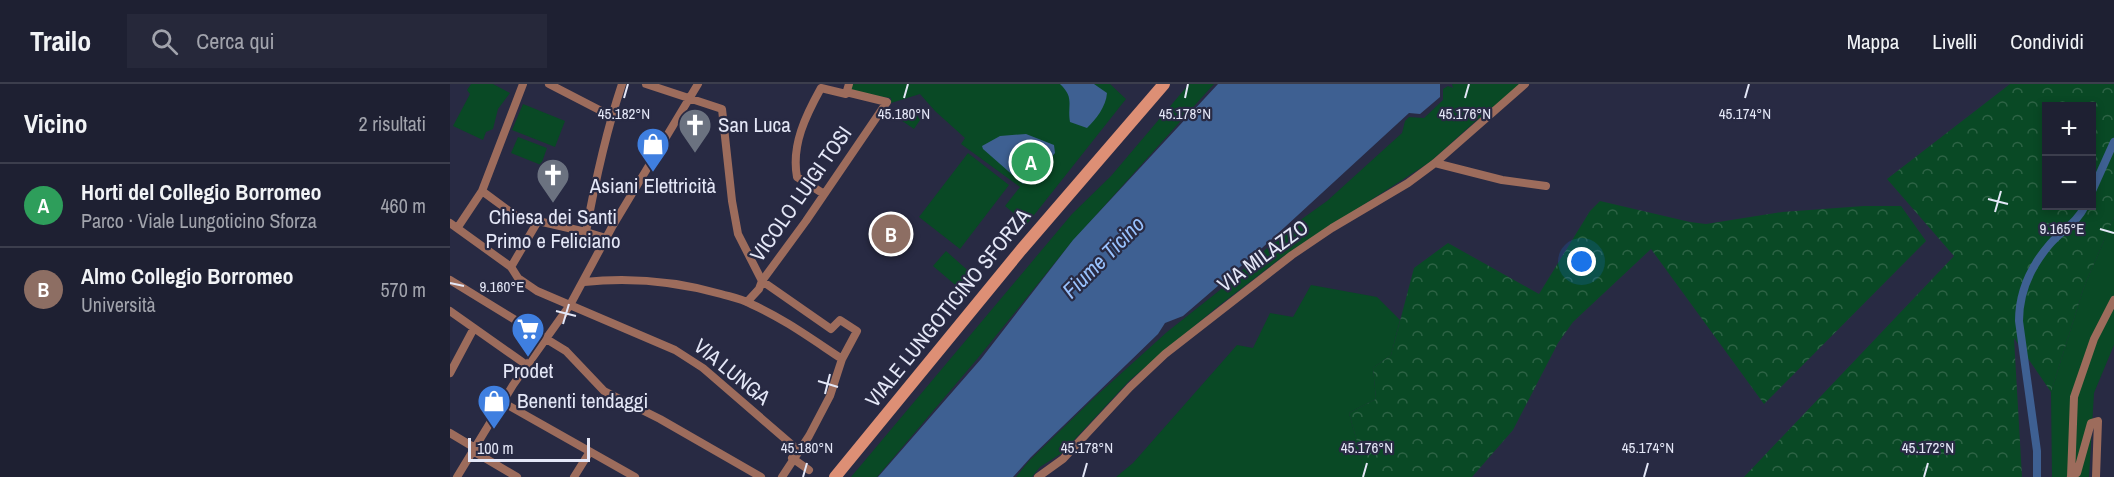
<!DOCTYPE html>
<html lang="it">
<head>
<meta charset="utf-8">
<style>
  :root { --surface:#1e2032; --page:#26283a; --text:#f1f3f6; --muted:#a1a3ac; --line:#3c3e4d; --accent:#99cb35 }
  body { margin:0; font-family:"Archivo Narrow",sans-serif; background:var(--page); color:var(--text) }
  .controls { position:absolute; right:18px; top:18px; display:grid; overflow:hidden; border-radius:0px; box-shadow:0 3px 9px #0003 }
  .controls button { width:54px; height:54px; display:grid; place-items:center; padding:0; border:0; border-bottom:2px solid var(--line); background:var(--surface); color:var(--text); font:30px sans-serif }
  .scale { position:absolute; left:18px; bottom:15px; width:122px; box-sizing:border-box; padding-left:6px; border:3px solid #e4e7f7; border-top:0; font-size:16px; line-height:21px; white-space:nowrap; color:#e4e7f7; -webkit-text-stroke:4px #282a43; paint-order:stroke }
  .you { position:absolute; left:1132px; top:178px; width:21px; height:21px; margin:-15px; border:4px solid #fff; border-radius:50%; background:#1a73e8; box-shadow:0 0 0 9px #1a73e833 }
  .badge { display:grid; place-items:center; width:39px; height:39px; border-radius:50%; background:var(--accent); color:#fff; font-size:20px; font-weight:700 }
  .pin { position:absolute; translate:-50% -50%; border:3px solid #fff; box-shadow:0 2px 6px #0006 }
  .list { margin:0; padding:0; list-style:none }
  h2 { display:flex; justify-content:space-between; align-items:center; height:78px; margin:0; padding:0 24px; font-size:26px }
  h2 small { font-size:20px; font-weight:400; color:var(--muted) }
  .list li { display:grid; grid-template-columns:39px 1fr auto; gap:18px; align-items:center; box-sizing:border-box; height:84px; padding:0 24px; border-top:2px solid var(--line) }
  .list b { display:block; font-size:22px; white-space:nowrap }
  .list p { margin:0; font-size:20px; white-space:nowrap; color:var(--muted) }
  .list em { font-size:20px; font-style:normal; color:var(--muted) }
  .icon { flex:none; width:33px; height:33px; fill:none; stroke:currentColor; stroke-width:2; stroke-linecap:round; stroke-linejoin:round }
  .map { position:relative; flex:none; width:1664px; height:393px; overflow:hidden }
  header { display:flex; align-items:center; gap:36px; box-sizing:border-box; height:84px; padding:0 30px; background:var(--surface); border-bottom:2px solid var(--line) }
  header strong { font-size:28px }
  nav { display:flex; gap:33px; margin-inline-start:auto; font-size:21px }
  .search { width:420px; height:54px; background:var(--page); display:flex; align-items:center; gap:15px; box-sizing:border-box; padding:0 21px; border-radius:0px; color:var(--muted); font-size:22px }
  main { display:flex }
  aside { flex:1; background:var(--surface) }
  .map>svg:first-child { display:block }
  .green { fill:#094925 }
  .forest { fill:url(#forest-crowns); fill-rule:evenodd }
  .water { fill:#3e6092 }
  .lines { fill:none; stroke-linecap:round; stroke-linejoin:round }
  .canal { stroke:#3e6092; stroke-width:8 }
  .street { stroke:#9d6c5c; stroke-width:8 }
  .secondary { stroke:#dd8f75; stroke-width:12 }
  .ticks { fill:none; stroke:#e4e7f7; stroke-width:2 }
  .labels { text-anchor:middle; stroke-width:4.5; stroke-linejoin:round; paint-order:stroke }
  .poi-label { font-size:21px; fill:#e4e7f7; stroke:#282a43 }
  .street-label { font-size:21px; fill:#e4e7f7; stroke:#282a43 }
  .water-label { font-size:22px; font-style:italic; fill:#99c2fe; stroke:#282a43 }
  .ticks-label { font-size:15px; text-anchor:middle; fill:#e4e7f7; stroke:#282a43; stroke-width:4.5; stroke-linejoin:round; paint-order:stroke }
</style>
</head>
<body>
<header>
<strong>Trailo</strong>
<div class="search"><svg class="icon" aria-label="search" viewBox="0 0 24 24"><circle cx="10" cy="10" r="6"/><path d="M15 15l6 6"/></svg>Cerca qui</div>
<nav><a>Mappa</a><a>Livelli</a><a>Condividi</a></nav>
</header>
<main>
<aside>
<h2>Vicino<small>2 risultati</small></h2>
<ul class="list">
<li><span class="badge" style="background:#2e9e5b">A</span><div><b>Horti del Collegio Borromeo</b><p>Parco · Viale Lungoticino Sforza</p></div><em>460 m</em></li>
<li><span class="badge" style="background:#8d6e63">B</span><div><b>Almo Collegio Borromeo</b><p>Università</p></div><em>570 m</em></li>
</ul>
</aside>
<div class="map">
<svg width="1664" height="393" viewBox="0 0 1664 393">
  <defs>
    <pattern id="forest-crowns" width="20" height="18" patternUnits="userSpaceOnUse" patternTransform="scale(1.5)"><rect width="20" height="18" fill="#094925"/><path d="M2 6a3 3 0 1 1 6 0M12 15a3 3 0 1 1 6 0" fill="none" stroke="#2d6345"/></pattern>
  </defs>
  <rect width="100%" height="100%" fill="#282a43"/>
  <path class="green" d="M21,0H43L60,9L48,25L43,45L36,48L33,56L3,42L20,10L17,6Z
    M402,0H660L676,15L577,140L555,122L570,103L511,60L515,54L485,27L470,10L441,19V14L399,8Z
    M739,0H764L620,160L528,274L427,393H401L622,130L661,92Z
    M1002,0H1073L1028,35L980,78L831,174L766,224L680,296L612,369L590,383L582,393H566L578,378L645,313L717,248L770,206L842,142L877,117L952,49L955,37L959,33L974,34L993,16V5L998,2L1003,4Z
    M73,20L115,37L105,63L62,46Z
    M464,26L467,28V31L470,36L464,45L445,32C449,25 455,27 461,30Z
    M68,53L97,64L91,81L61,69Z
    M518,69L559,101L510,165L469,133Z
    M1664,133V261L1644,309L1639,393H1602L1601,308L1634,203Z
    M496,167L523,191L510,205L483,182Z
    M861,201L927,213L950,236L941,271L923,284L926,315L899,329L917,393H666L683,379L787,261L803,264L820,229L843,233Z"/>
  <path class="forest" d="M1560,0H1664V133L1634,203L1601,308L1564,254L1572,393H1294L1504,172L1437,95ZM1596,22H1642V122H1596Z
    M1150,117L1240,138L1256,140L1332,128L1414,122H1451L1476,157L1314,320L1201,165L1123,238L1108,259L1063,346L1022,393H917L899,329L926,315L923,284L941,271L964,184L998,159L1089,210L1140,127Z"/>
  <path class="water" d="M610,0H644L657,9C656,23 646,35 637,44L620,38C617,21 625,14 610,0Z
    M768,0H990V13L970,30L959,29L812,164L733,232L715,239L708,250L581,373L563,393H428L531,275L623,156Z
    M576,50L604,61L605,69C596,81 583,89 573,100L533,65L532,62L550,52Z"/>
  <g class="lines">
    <path class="canal" d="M1642,107L1664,58
      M1587,393V367L1569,237C1569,208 1581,182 1600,160C1613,145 1626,140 1635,122"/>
    <path class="street" d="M99,0L161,32
      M196,0L272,25L282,117L288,150L312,197L356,137L437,18L396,8
      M985,79L1052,96L1096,102
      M32,107L70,135L88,137L136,148
      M374,110L347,93C341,61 356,31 371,4L396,10L399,0
      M0,139L61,183L68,194L87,207L225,266L253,284L348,366
      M8,143L32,107L73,0
      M156,154L136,148C145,98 156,48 172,0
      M61,183L88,137
      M0,196L116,267L154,307L210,335L311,393
      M134,198C181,193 225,197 271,210C281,213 292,215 301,220C333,234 363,256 392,275L407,247L390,236L381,245L312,197L309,205L297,218
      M0,227L78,282
      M0,289L24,244
      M54,319L185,393
      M0,349L25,364
      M23,367L67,393
      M342,374L359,386
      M7,393L63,301L120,221L162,143L248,0
      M124,393L139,369
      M332,393L359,352L380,312L392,275
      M588,393L613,375L680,303L715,270L842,171L882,144L958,99L985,79L1075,0
      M1621,393L1624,313L1644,255L1664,216
      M1621,393L1627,389L1641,339L1648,337L1646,393"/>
    <path class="secondary" d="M385,393L571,166L714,0"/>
  </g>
  <path class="ticks" d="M174,14L178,0M454,14L458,0M735,14L738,0M1015,14L1019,0M1295,14L1299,0M1538,115L1558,120M1545,128L1551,107M1650,145L1664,149M0,199L14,202M106,227L126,232M113,240L119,220M368,297L388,303M375,310L380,290M353,393L357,379M633,393L637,379M913,393L917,379M1194,393L1198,379M1474,393L1478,379"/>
  <defs>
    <g id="church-pin" transform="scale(1.725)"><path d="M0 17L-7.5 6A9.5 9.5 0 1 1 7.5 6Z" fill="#6b7280" stroke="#282a43"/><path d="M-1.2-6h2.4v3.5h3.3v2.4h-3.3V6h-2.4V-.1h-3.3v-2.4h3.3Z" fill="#fff"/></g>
    <g id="shop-pin" transform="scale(1.725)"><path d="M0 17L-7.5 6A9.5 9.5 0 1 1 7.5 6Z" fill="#3f7fe0" stroke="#282a43"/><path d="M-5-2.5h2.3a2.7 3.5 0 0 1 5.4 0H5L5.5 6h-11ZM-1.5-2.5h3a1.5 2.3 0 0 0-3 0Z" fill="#fff"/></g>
    <g id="supermarket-pin" transform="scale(1.725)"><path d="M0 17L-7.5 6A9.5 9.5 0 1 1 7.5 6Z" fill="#3f7fe0" stroke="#282a43"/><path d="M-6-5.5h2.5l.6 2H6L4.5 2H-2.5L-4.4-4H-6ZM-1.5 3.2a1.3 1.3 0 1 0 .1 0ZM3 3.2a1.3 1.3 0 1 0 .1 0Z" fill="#fff"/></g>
  </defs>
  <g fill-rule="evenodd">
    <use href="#church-pin" x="245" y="41"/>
    <use href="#shop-pin" x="203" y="60"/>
    <use href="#church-pin" x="103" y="91"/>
    <use href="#supermarket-pin" x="78" y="245"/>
    <use href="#shop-pin" x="44" y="317"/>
  </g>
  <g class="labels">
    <g class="poi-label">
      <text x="268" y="48" text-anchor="start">San Luca</text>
      <text x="203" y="109">Asiani Elettricità</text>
      <text x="103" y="140">Chiesa dei Santi<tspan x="103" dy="24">Primo e Feliciano</tspan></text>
      <text x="78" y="294">Prodet</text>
      <text x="67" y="324" text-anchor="start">Benenti tendaggi</text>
    </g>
    <g class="street-label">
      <text transform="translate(351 110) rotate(-55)" y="7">VICOLO LUIGI TOSI</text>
      <text transform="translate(813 172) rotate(-36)" y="7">VIA MILAZZO</text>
      <text transform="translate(498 224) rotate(-51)" y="7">VIALE LUNGOTICINO SFORZA</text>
      <text transform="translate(282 288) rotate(39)" y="7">VIA LUNGA</text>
    </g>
    <g class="water-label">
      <text transform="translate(653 173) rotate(-45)" y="8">Fiume Ticino</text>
    </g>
  </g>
  <g class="ticks-label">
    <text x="174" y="35">45.182°N</text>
    <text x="454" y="35">45.180°N</text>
    <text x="735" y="35">45.178°N</text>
    <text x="1015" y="35">45.176°N</text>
    <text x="1295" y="35">45.174°N</text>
    <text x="1612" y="150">9.165°E</text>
    <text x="52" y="208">9.160°E</text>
    <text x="357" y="369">45.180°N</text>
    <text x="637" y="369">45.178°N</text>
    <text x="917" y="369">45.176°N</text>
    <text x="1198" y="369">45.174°N</text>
    <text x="1478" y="369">45.172°N</text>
  </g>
</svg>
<div class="controls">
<button>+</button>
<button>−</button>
</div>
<div class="scale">100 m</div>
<div class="you"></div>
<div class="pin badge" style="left:581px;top:78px;background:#2e9e5b">A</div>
<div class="pin badge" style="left:441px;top:150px;background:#8d6e63">B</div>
</div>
</main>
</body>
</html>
